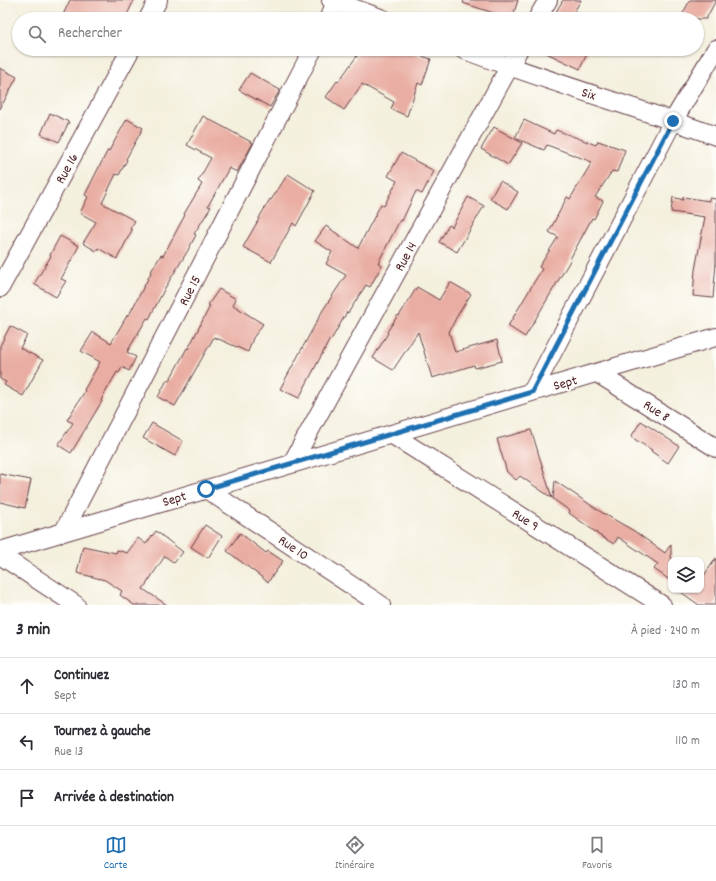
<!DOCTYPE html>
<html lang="fr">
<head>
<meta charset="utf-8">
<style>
  :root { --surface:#fff; --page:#f7f7f7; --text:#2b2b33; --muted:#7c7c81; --line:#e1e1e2; --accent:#1f6fb2 }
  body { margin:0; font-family:Dekko,sans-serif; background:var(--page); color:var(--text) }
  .controls { position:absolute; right:12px; bottom:12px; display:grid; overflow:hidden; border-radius:8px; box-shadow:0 1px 3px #0004 }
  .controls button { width:36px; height:36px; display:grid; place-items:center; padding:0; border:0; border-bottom:1px solid var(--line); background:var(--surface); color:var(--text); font:20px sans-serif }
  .stop { position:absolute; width:12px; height:12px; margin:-9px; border:3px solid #1f6fb2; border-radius:50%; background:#fff }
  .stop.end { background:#1f6fb2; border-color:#fff; box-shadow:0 1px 4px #0008 }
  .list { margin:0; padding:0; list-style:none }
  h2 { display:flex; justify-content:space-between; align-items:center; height:52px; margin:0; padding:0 16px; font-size:17px }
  h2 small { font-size:13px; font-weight:400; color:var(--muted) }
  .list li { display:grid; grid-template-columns:26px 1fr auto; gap:12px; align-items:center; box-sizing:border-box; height:56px; padding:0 16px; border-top:1px solid var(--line) }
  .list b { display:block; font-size:15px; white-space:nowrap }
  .list p { margin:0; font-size:13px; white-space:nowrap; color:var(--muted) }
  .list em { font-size:13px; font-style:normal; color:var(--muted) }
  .icon { flex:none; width:22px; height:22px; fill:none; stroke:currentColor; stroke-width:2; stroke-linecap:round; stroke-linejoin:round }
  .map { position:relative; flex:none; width:716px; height:605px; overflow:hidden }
  .search { position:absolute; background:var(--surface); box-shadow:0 1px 3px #0004; left:12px; right:12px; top:12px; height:44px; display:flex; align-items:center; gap:10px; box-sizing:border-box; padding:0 14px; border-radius:22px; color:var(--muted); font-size:15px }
  .sheet { height:220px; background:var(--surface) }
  nav { display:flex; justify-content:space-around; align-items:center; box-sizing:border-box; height:56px; border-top:1px solid var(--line); background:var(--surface); font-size:11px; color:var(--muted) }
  nav a { display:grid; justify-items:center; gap:2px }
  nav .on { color:var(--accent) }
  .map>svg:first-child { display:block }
  .building { fill:#e9ada3 }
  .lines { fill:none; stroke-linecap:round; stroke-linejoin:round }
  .minor-casing { stroke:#643e46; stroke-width:20 }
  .minor { stroke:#fff; stroke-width:18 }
  .route { stroke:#1f6fb2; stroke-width:5 }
  .labels { text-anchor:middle; stroke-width:4; stroke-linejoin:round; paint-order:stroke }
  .street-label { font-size:14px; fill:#4a1f2b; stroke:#fdfcf7 }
</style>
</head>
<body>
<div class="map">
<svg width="716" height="605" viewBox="0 0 716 605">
  <rect width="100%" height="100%" fill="#fdfcf7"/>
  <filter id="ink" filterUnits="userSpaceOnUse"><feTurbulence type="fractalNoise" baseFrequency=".025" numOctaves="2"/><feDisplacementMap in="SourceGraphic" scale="8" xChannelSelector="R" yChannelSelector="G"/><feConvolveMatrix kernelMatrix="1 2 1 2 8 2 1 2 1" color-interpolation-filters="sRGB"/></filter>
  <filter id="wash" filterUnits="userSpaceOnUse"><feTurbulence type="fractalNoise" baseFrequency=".012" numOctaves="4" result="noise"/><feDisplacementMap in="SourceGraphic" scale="16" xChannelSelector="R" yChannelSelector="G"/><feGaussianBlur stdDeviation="0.9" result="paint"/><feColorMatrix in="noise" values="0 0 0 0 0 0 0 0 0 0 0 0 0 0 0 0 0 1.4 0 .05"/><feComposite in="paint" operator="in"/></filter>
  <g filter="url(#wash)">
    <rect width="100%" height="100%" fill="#f4f0de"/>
    <g id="blocks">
      <path class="building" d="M70,0H134L125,19H61Z
        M464,0H518L512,19L463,3Z
        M563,0H581L570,19H552Z
        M690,0H716L706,19H680Z
        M362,49H400L431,59L422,85L418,83L407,116L391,109L394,102L362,84L344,110L326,97L337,81L338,82Z
        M538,49H589L580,69Z
        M0,68L17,77L0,109Z
        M250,73L280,90L270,107L239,90Z
        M50,113L69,122L59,142L41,134Z
        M203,116L253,143L237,172L229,168L208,206L211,207L194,234L196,235L187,252L165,288L149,319L147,318L127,352L136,357L129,371L122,367L119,373L117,372L101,400L102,401L71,453L58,445L73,423L67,420L85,391L84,390L100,362L81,351L93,332L111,343L128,314L129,315L151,273H150L161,255L163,256L185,215L184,214L202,184L198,181L211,158L187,145Z
        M127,119L143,128L126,159L127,160L119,175L116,174L102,203L135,221L130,229L132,230L117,259L98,248L96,251L83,243L96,222L80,213L88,197L85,195L97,171L108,150L109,151Z
        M524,120L554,134L556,130L596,145L598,141L625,150L617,172L612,171L595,197L603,201L594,219L592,218L570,259H571L525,337L508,326L542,269L539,267L558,237L549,232L567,197L570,199L592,162L547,145L544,150L515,138Z
        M494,127L522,143L508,165L481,149Z
        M401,153L434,171L422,194L416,191L402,221L400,220L378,263L382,265L370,287L366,285L348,313L347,312L331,340L330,339L299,398L280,389L323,310L346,275L326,264L332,252L315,241L326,226L358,248L381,204L384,206L397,181L388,176Z
        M288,174L315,191L296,226L293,223L271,262L243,247L259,219V218L270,199L271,200Z
        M500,181L518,192L508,209L490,199Z
        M468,197L484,206L457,252L439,242L449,225L452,227Z
        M673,197L683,200V197L709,201V198L716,199V263L713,298L693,296L695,270L705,217L671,212Z
        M60,236L79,246L61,279L66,281L56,297L34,284L51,256L50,255Z
        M450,282L471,294L457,316L449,332L455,352L497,340L502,361L475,368L474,365L432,378L418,332L393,370L373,358L388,333L387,332L398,315L399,316L417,287L439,300Z
        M219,289L236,299L233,305L263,324L253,338L248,352L214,337L175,406L158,397L167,380L169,381L187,348L188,349L210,306L208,305Z
        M10,326L27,335L20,348L43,360L23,396L4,385L6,382L0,379V346Z
        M641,421L679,446L668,463L651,451L652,450L631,437Z
        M152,423L183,441L175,456L143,438Z
        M531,430L534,439L552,498L520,476L516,480L507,472L497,439Z
        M0,474L31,480L25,508L0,502Z
        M555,481L601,512L634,531L665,553L671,544V557L672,558L671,559V581L654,569L658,564L618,537L614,544L597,534V533L569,513L570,511L553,499Z
        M205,525L222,536L208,558L191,547Z
        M156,531L183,552L174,563L165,556L143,589L167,605H134L120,595L122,591L105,580L77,573L83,546L116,553L117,550L127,553L138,538L146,544Z
        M240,533L266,553L268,551L283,561L268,582L227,551Z
        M716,558V605H699L678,590H701V580Z"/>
    </g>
  </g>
  <g filter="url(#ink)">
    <use href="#blocks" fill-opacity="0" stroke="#643e46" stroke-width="1"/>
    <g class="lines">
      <g class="minor-casing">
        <path id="minor" d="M331,0L383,19
          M148,19L158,0
          M328,19L338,0
          M537,19L548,0
          M462,49C546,81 632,106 716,136
          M0,288L131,49
          M597,373L716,448
          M532,392L673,121L716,49
          M391,434L662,605
          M292,463L519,49
          M206,489L381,605
          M64,531L313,49
          M0,551L716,337
          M0,555L76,605"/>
      </g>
      <use href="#minor" class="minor"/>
    </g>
  </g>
  <g class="lines" filter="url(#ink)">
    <path class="route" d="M206,489L532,392L673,121"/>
  </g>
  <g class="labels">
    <g class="street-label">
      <text transform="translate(589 93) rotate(18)" y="5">Six</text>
      <text transform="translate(66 168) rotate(-61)" y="5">Rue 16</text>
      <text transform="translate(405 256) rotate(-61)" y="5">Rue 14</text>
      <text transform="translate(189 290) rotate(-63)" y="5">Rue 15</text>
      <text transform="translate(565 382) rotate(-16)" y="5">Sept</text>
      <text transform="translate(657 410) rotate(32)" y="5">Rue 8</text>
      <text transform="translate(174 498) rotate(-17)" y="5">Sept</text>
      <text transform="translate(526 519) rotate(32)" y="5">Rue 9</text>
      <text transform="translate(294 547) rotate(34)" y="5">Rue 10</text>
    </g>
  </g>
</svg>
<div class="controls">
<button><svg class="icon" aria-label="layers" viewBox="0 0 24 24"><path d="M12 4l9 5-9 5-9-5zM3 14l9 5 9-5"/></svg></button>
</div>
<div class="stop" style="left:206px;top:489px"></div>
<div class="stop end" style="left:673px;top:121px"></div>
<div class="search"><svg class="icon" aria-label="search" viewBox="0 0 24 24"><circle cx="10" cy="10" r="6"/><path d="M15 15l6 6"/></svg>Rechercher</div>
</div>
<section class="sheet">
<h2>3 min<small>À pied · 240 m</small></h2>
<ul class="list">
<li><svg class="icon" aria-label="ahead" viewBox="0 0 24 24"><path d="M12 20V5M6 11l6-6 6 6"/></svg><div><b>Continuez</b><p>Sept</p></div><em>130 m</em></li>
<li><svg class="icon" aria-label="left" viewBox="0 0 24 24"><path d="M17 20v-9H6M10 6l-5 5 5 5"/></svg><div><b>Tournez à gauche</b><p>Rue 13</p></div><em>110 m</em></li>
<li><svg class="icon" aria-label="arrive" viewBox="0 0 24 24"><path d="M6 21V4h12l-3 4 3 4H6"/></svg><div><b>Arrivée à destination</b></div></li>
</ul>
</section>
<nav>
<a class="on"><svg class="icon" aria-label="map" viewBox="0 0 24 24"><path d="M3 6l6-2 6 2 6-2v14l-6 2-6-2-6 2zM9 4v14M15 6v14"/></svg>Carte</a>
<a><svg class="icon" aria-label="directions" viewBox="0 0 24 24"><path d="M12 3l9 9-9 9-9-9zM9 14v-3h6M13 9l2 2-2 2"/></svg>Itinéraire</a>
<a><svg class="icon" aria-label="saved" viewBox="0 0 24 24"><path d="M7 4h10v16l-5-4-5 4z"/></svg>Favoris</a>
</nav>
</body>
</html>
